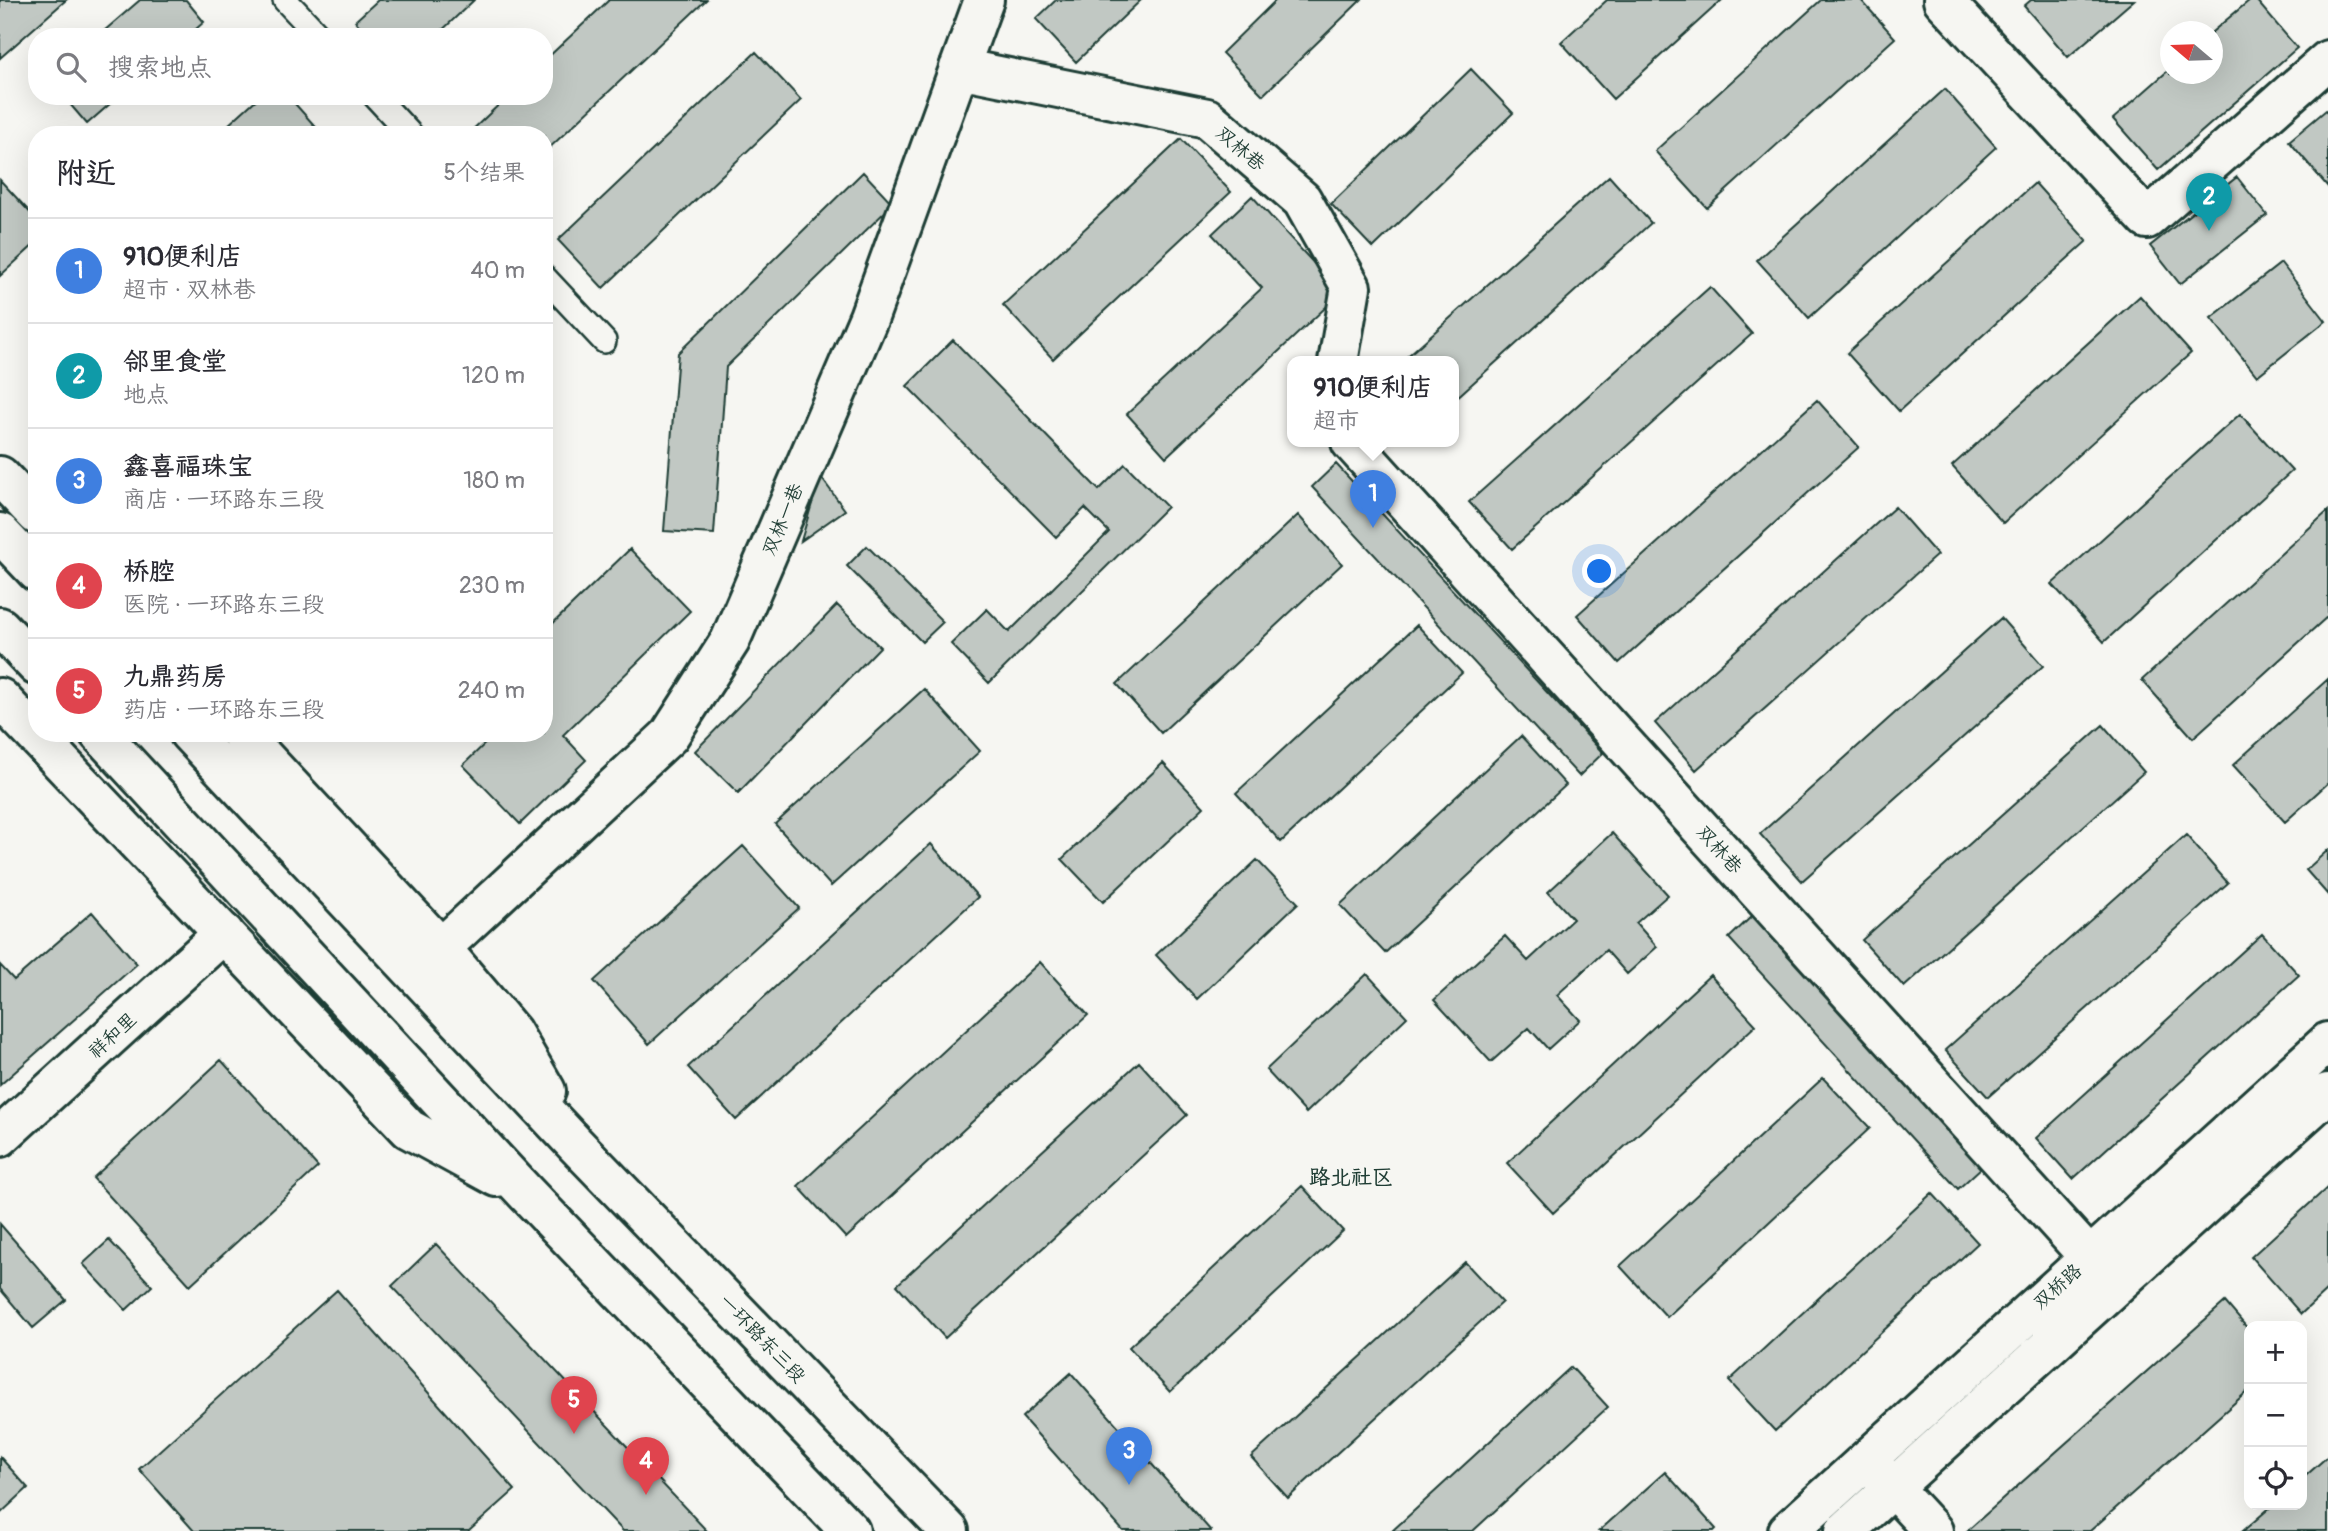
<!DOCTYPE html>
<html lang="zh">
<head>
<meta charset="utf-8">
<style>
  :root { --surface:#fff; --page:#f2f2f3; --text:#2b2b33; --muted:#7c7c81; --line:#e1e1e2; --accent:#b45309 }
  body { margin:0; font-family:Pangolin,"LXGW WenKai TC",sans-serif; background:var(--page); color:var(--text) }
  .controls { position:absolute; right:21px; bottom:21px; display:grid; overflow:hidden; border-radius:14px; box-shadow:0 7px 28px #0002 }
  .controls button { width:63px; height:63px; display:grid; place-items:center; padding:0; border:0; border-bottom:2px solid var(--line); background:var(--surface); color:var(--text); font:35px sans-serif }
  .compass { position:absolute; left:2160px; top:21px; width:63px; height:63px; border-radius:50%; background:var(--surface); box-shadow:0 7px 28px #0002; rotate:289deg }
  .you { position:absolute; left:1600px; top:572px; width:24px; height:24px; margin:-18px; border:5px solid #fff; border-radius:50%; background:#1a73e8; box-shadow:0 0 0 10px #1a73e833 }
  .badge { display:grid; place-items:center; width:46px; height:46px; border-radius:50%; background:var(--accent); color:#fff; font-size:23px; font-weight:700 }
  .pin { position:absolute; translate:-50% -58px; filter:drop-shadow(0 2px 4px #0008) }
  .pin::after { content:''; position:absolute; top:37px; width:24px; height:21px; background:inherit; clip-path:polygon(0 0,100% 0,50% 100%) }
  .popup { position:absolute; left:1287px; top:356px; width:172px; height:91px; box-sizing:border-box; display:grid; place-content:center; border-radius:14px; background:var(--surface); filter:drop-shadow(0 2px 5px #0005); font-size:23px; white-space:nowrap; color:var(--muted) }
  .popup b { font-size:26px; color:var(--text) }
  .popup::after { content:''; position:absolute; left:50%; top:100%; margin-left:-14px; border:14px solid transparent; border-top-color:var(--surface) }
  .list { margin:0; padding:0; list-style:none }
  h2 { display:flex; justify-content:space-between; align-items:center; height:91px; margin:0; padding:0 28px; font-size:30px }
  h2 small { font-size:23px; font-weight:400; color:var(--muted) }
  .list li { display:grid; grid-template-columns:46px 1fr auto; gap:21px; align-items:center; box-sizing:border-box; height:105px; padding:0 28px; border-top:2px solid var(--line) }
  .list b { display:block; font-size:26px; white-space:nowrap }
  .list p { margin:0; font-size:23px; white-space:nowrap; color:var(--muted) }
  .list em { font-size:23px; font-style:normal; color:var(--muted) }
  .icon { flex:none; width:38px; height:38px; fill:none; stroke:currentColor; stroke-width:2; stroke-linecap:round; stroke-linejoin:round }
  .map { position:relative; flex:none; width:2328px; height:1531px; overflow:hidden }
  .search { position:absolute; background:var(--surface); box-shadow:0 7px 28px #0002; left:28px; top:28px; width:525px; height:77px; display:flex; align-items:center; gap:18px; box-sizing:border-box; padding:0 24px; border-radius:28px; color:var(--muted); font-size:26px }
  .panel { position:absolute; background:var(--surface); box-shadow:0 7px 28px #0002; left:28px; top:126px; width:525px; height:616px; border-radius:28px }
  .map>svg:first-child { display:block }
  .building { fill:#c1c8c3; stroke:#1f3d34; stroke-width:2 }
  .lines { fill:none; stroke-linecap:round; stroke-linejoin:round }
  .service-casing { stroke:#1f3d34; stroke-width:28 }
  .minor-casing { stroke:#1f3d34; stroke-width:44 }
  .secondary-casing { stroke:#1f3d34; stroke-width:44 }
  .primary-casing { stroke:#1f3d34; stroke-width:44 }
  .service { stroke:#f6f6f2; stroke-width:23 }
  .minor { stroke:#f6f6f2; stroke-width:38 }
  .secondary { stroke:#f6f6f2; stroke-width:38 }
  .primary { stroke:#f6f6f2; stroke-width:38 }
  .labels { text-anchor:middle; stroke-width:7; stroke-linejoin:round; paint-order:stroke }
  .street-label { font-size:19px; fill:#1f3d34; stroke:#f6f6f2 }
  .neighbourhood-label { font-size:21px; font-weight:bold; fill:#1f3d34; stroke:#f6f6f2 }
</style>
</head>
<body>
<div class="map">
<svg width="2328" height="1531" viewBox="0 0 2328 1531">
  <rect width="100%" height="100%" fill="#f6f6f2"/>
  <filter id="ink" filterUnits="userSpaceOnUse"><feTurbulence type="fractalNoise" baseFrequency=".0143" numOctaves="2"/><feDisplacementMap in="SourceGraphic" scale="14" xChannelSelector="R" yChannelSelector="G"/><feConvolveMatrix kernelMatrix="1 2 1 2 8 2 1 2 1" color-interpolation-filters="sRGB"/></filter>
  <g filter="url(#ink)">
    <path class="building" d="M0,0H66L0,58Z
      M140,0H186L204,22L187,37H97Z
      M378,0H474L435,37H370L355,21Z
      M609,0H706L544,153V135H467L508,96H544V61Z
      M1056,0H1141L1076,62L1036,19Z
      M1276,0H1361L1263,95L1222,53Z
      M1607,0H1722L1613,99L1561,42Z
      M1821,0H1861L1895,38L1707,208L1655,151Z
      M2031,0H2134L2068,57L2024,6Z
      M2250,0H2256L2297,48L2158,170L2113,119L2170,69V74H2212V32Z
      M756,52L801,100L603,288L558,240Z
      M1471,69L1513,113L1373,248L1331,204Z
      M1945,89L1996,147L1809,318L1757,260Z
      M63,96H119L87,124Z
      M260,96H288L323,135H217Z
      M2326,110L2328,112V187L2289,141Z
      M1181,139L1231,192L1053,359L1003,305Z
      M863,172L893,204L726,367L714,534L664,531L678,353Z
      M1609,176L1651,223L1454,400V362H1401Z
      M2237,177L2267,215L2180,284L2150,246Z
      M0,180L37,220V242L0,276Z
      M2035,183L2087,241L1899,411L1847,353Z
      M1252,196L1341,293L1166,457L1127,414L1262,288L1212,234Z
      M2281,263L2326,321L2257,376L2211,318Z
      M1710,287L1752,334L1512,549L1469,502Z
      M2140,296L2191,353L2003,523L1952,466Z
      M953,340L1099,490L1125,464L1167,507L989,683L951,644L987,609L1009,632L1109,532L1085,508L1056,537L907,386Z
      M1817,400L1859,447L1619,663L1577,615Z
      M2240,414L2292,471L2104,642L2052,584Z
      M1336,464L1603,753L1579,776L1312,487Z
      M820,476L845,510L801,541Z
      M1895,507L1937,555L1696,770L1655,723Z
      M2328,511V616L2193,738L2142,680Z
      M1298,515L1342,564L1161,733L1117,684Z
      M867,546L943,622L922,642L847,566Z
      M630,549L690,611L563,735L586,760L520,824L463,765L496,733H544V632Z
      M837,605L880,647L738,793L695,751Z
      M2001,618L2043,666L1802,881L1760,834Z
      M1417,625L1462,673L1281,842L1236,793Z
      M2328,679V783L2285,822L2233,765Z
      M924,689L980,751L831,886L775,824Z
      M2103,725L2144,772L1904,987L1862,940Z
      M1521,736L1566,785L1385,953L1340,905Z
      M1163,763L1204,807L1103,902L1062,859Z
      M1612,833L1668,895L1636,923L1657,947L1627,974L1606,950L1557,995L1580,1020L1548,1049L1529,1028L1491,1062L1434,1000L1505,936L1528,961L1573,919L1548,892Z
      M2186,835L2228,883L1988,1097L1945,1050Z
      M931,844L978,897L736,1120L688,1067Z
      M743,846L799,908L649,1044L594,981Z
      M2328,850V895L2306,870Z
      M1257,860L1298,903L1197,999L1156,955Z
      M92,912L137,964L0,1085V965L14,980Z
      M1753,915L1982,1167L1958,1189L1729,938Z
      M2262,934L2299,975L2073,1179L2036,1138Z
      M1040,962L1088,1015L846,1238L798,1186Z
      M1367,974L1407,1017L1306,1113L1266,1070Z
      M1710,975L1756,1025L1553,1213L1507,1163Z
      M221,1060L318,1167L190,1285L93,1178Z
      M1139,1062L1187,1115L945,1338L897,1285Z
      M1823,1078L1870,1128L1667,1317L1620,1266Z
      M1302,1186L1343,1231L1170,1392L1129,1347Z
      M2328,1187V1289L2301,1314L2251,1257Z
      M1932,1193L1978,1243L1775,1431L1729,1381Z
      M0,1224L66,1300L33,1328L0,1289Z
      M109,1240L152,1286L126,1310L83,1264Z
      M436,1244L707,1531H623L392,1286Z
      M1465,1262L1502,1302L1288,1498L1251,1457Z
      M337,1290L515,1490L469,1531H194L139,1469Z
      M2225,1302L2249,1330V1390L2090,1531H1967Z
      M1571,1367L1608,1407L1473,1531H1392Z
      M1071,1373L1211,1531H1123L1022,1417Z
      M2328,1456V1531H2243L2273,1505H2302V1479Z
      M0,1457L28,1488L0,1514Z
      M1665,1472L1716,1529L1714,1531H1599Z"/>
    <g class="lines">
      <g class="service-casing">
        <path id="service" d="M285,0L320,37
          M375,96L411,135
          M544,277L604,341"/>
      </g>
      <g class="minor-casing">
        <path id="minor" d="M1943,0L2147,219L2328,60
          M959,68L1207,118L1302,200L1351,287L1338,362
          M1351,442L2089,1257
          M441,948L669,736L730,641L869,317L984,0
          M0,1137L224,933
          M1870,1463L1933,1531"/>
      </g>
      <g class="secondary-casing">
        <path id="secondary" d="M1788,1531L2328,1042
          M1845,1531L2328,1093"/>
      </g>
      <g class="primary-casing">
        <path id="primary" d="M0,476L37,515
          M0,533L37,572
          M0,627L37,666
          M0,698L409,1129L497,1177
          M99,733L525,1192L850,1531
          M189,733L576,1145L949,1531
          M241,733L441,948L512,1032L546,1091"/>
      </g>
      <use href="#service" class="service"/>
      <use href="#minor" class="minor"/>
      <use href="#secondary" class="secondary"/>
      <use href="#primary" class="primary"/>
    </g>
  </g>
  <g class="labels">
    <g class="street-label">
      <text transform="translate(1241 148) rotate(40)" y="7">双林巷</text>
      <text transform="translate(782 519) rotate(-67)" y="7">双林一巷</text>
      <text transform="translate(1720 849) rotate(48)" y="7">双林巷</text>
      <text transform="translate(112 1035) rotate(-42)" y="7">祥和里</text>
      <text transform="translate(2057 1286) rotate(-42)" y="7">双桥路</text>
      <text transform="translate(763 1338) rotate(46)" y="7">一环路东三段</text>
    </g>
    <g class="neighbourhood-label">
      <text x="1351" y="1184">路北社区</text>
    </g>
  </g>
</svg>
<div class="controls">
<button>+</button>
<button>−</button>
<button><svg class="icon" aria-label="locate" viewBox="0 0 24 24"><circle cx="12" cy="12" r="6"/><path d="M12 2v4M12 18v4M2 12h4M18 12h4"/></svg></button>
</div>
<svg class="compass" viewBox="-18 -18 36 36"><path d="M0-13l5 13h-10z" fill="#e53935"/><path d="M0 13l5-13h-10z" fill="#7c7c81"/></svg>
<div class="you"></div>
<div class="pin badge" style="left:1373px;top:528px;background:#3f7fe0">1</div>
<div class="popup"><b>910便利店</b>超市</div>
<div class="pin badge" style="left:2209px;top:231px;background:#0f9aa8">2</div>
<div class="pin badge" style="left:1129px;top:1485px;background:#3f7fe0">3</div>
<div class="pin badge" style="left:646px;top:1495px;background:#e0444e">4</div>
<div class="pin badge" style="left:574px;top:1434px;background:#e0444e">5</div>
<div class="search"><svg class="icon" aria-label="search" viewBox="0 0 24 24"><circle cx="10" cy="10" r="6"/><path d="M15 15l6 6"/></svg>搜索地点</div>
<section class="panel">
<h2>附近<small>5个结果</small></h2>
<ul class="list">
<li><span class="badge" style="background:#3f7fe0">1</span><div><b>910便利店</b><p>超市 · 双林巷</p></div><em>40 m</em></li>
<li><span class="badge" style="background:#0f9aa8">2</span><div><b>邻里食堂</b><p>地点</p></div><em>120 m</em></li>
<li><span class="badge" style="background:#3f7fe0">3</span><div><b>鑫喜福珠宝</b><p>商店 · 一环路东三段</p></div><em>180 m</em></li>
<li><span class="badge" style="background:#e0444e">4</span><div><b>桥腔</b><p>医院 · 一环路东三段</p></div><em>230 m</em></li>
<li><span class="badge" style="background:#e0444e">5</span><div><b>九鼎药房</b><p>药店 · 一环路东三段</p></div><em>240 m</em></li>
</ul>
</section>
</div>
</body>
</html>
